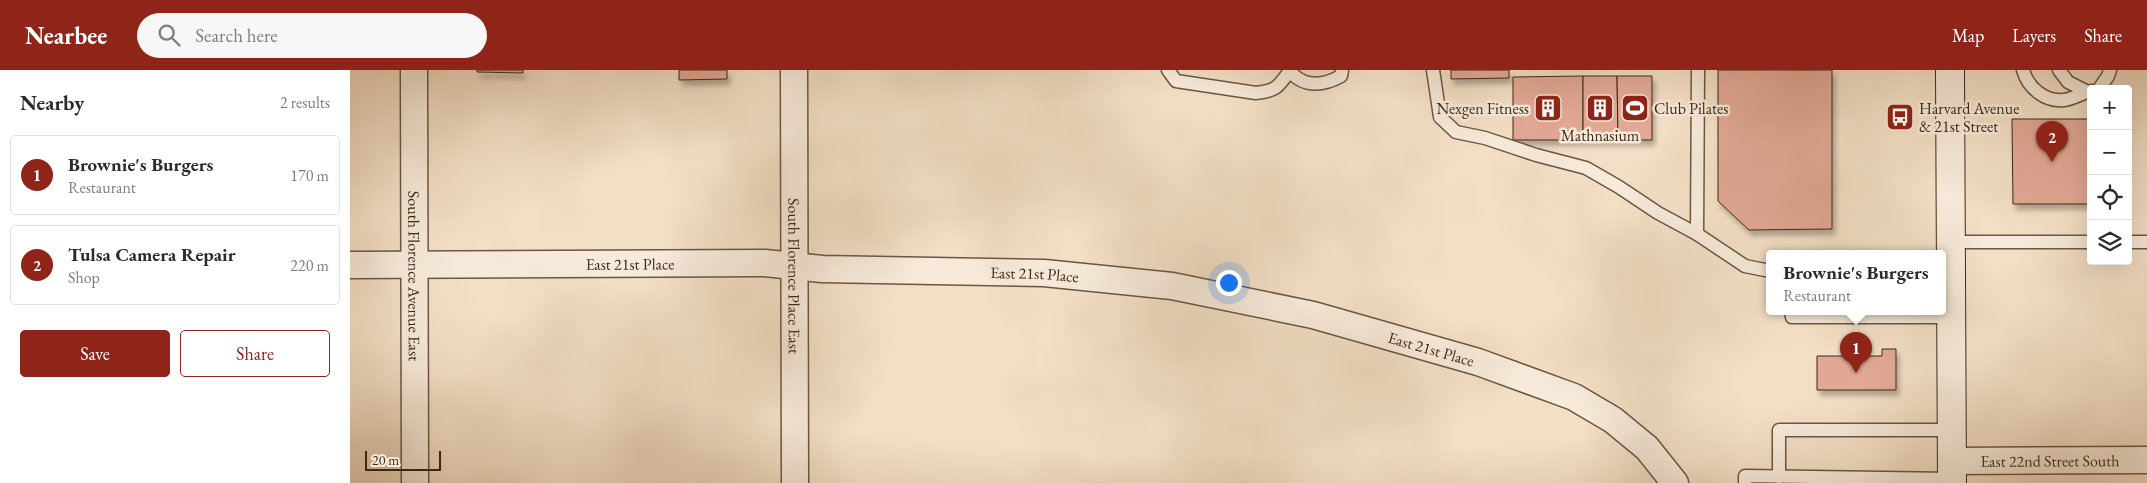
<!DOCTYPE html>
<meta charset="utf-8">
<style>
:root{--surface:#fff;--page:#f7f7f7;--text:#2b2b33;--muted:#7c7c81;--line:#e1e1e2;--accent:#8f2418}
body{margin:0;font-family:"EB Garamond",serif;background:var(--page);color:var(--text)}
.controls{position:absolute;right:15px;top:15px;display:grid;overflow:hidden;border-radius:5px;box-shadow:0 5px 20px #0002}
.controls button{width:45px;height:45px;display:grid;place-items:center;padding:0;border:0;border-bottom:1px solid var(--line);background:var(--surface);color:var(--text);font:25px sans-serif}
.scale{position:absolute;left:15px;bottom:12px;width:76px;box-sizing:border-box;padding-left:5px;border:2px solid #3c2915;border-top:0;font-size:14px;line-height:18px;white-space:nowrap;color:#3c2915;-webkit-text-stroke:4px #f7eada;paint-order:stroke}
.you{position:absolute;left:878px;top:212px;width:18px;height:18px;margin:-12px;border:4px solid #fff;border-radius:50%;background:#1a73e8;box-shadow:0 0 0 8px #1a73e833}
.badge{display:grid;place-items:center;width:32px;height:32px;border-radius:50%;background:var(--accent);color:#fff;font-size:16px;font-weight:700}
.pin{position:absolute;translate:-50% -41px;filter:drop-shadow(0 1px 2px #0008)}
.pin::after{content:'';position:absolute;top:26px;width:18px;height:15px;background:inherit;clip-path:polygon(0 0,100% 0,50% 100%)}
.popup{position:absolute;left:1416px;top:180px;width:180px;height:65px;box-sizing:border-box;display:grid;place-content:center;border-radius:5px;background:var(--surface);filter:drop-shadow(0 1px 4px #0005);font-size:16px;white-space:nowrap;color:var(--muted)}
.popup b{font-size:19px;color:var(--text)}
.popup::after{content:'';position:absolute;left:50%;top:100%;margin-left:-10px;border:10px solid transparent;border-top-color:var(--surface)}
.list{margin:0;padding:0;list-style:none}
h2{display:flex;justify-content:space-between;align-items:center;height:65px;margin:0;padding:0 20px;font-size:21px}
h2 small{font-size:16px;font-weight:400;color:var(--muted)}
.list li{display:grid;grid-template-columns:32px 1fr auto;gap:15px;align-items:center;box-sizing:border-box;height:80px;margin:0 10px 10px;padding:0 10px;border:1px solid var(--line);border-radius:5px}
.list b{display:block;font-size:19px;white-space:nowrap}
.list p{margin:0;font-size:16px;white-space:nowrap;color:var(--muted)}
.list em{font-size:16px;font-style:normal;color:var(--muted)}
.actions{display:flex;gap:10px;padding:15px 20px}
.actions a{flex:1;padding:11px 0;border:1px solid var(--accent);border-radius:5px;text-align:center;font-size:18px;color:var(--accent)}
.actions .main{background:var(--accent);color:#fff}
.icon{flex:none;width:28px;height:28px;fill:none;stroke:currentColor;stroke-width:2;stroke-linecap:round;stroke-linejoin:round}
.map{position:relative;flex:none;width:1797px;height:413px;overflow:hidden}
header{display:flex;align-items:center;gap:30px;box-sizing:border-box;height:70px;padding:0 25px;background:var(--accent);color:#fff}
header strong{font-size:24px}
nav{display:flex;gap:28px;margin-inline-start:auto;font-size:18px}
.search{width:350px;height:45px;background:var(--page);display:flex;align-items:center;gap:12px;box-sizing:border-box;padding:0 18px;border-radius:28px;color:var(--muted);font-size:19px}
main{display:flex}
aside{flex:1;background:var(--surface)}
.map>svg:first-child{display:block}
</style>
<header>
<strong>Nearbee</strong>
<div class="search"><svg class="icon" aria-label="search" viewBox="0 0 24 24"><circle cx="10" cy="10" r="6"/><path d="M15 15l6 6"/></svg>Search here</div>
<nav><a>Map</a><a>Layers</a><a>Share</a></nav>
</header>
<main>
<aside>
<h2>Nearby<small>2 results</small></h2>
<ul class="list">
<li><span class="badge">1</span><div><b>Brownie's Burgers</b><p>Restaurant</p></div><em>170 m</em></li>
<li><span class="badge">2</span><div><b>Tulsa Camera Repair</b><p>Shop</p></div><em>220 m</em></li>
</ul>
<div class="actions"><a class="main">Save</a><a>Share</a></div>
</aside>
<div class="map">
<svg width="1797" height="413" viewBox="0 0 1797 413">
<defs>
<filter id="shadow"><feDropShadow dx="3" dy="5.5" stdDeviation="2.5" flood-color="#0004"/></filter>
</defs>
<rect width="100%" height="100%" fill="#f3dfc6"/>
<filter id="stains"><feTurbulence type="fractalNoise" baseFrequency=".004" numOctaves="4"/><feColorMatrix values="0 0 0 0 .2 0 0 0 0 .09 0 0 0 0 .02 0 0 0 .5 -.17"/></filter>
<radialGradient id="worn" r=".72"><stop offset=".6" stop-color="#630" stop-opacity="0"/><stop offset="1" stop-color="#630" stop-opacity=".3"/></radialGradient>
<g fill="#e1a895" stroke="#3c2915" filter="url(#shadow)">
<path d="M127 0H173V3L127 2Z"/>
<path d="M329 0H377V9L329 10Z"/>
<path d="M1101 0H1159V8L1101 9Z"/>
<path d="M1368 0H1482V159L1399 160 1368 131Z"/>
<path d="M1233 6V70H1163V7Z"/>
<path d="M1233 6H1267L1268 70H1233Z"/>
<path d="M1267 6H1302V70H1268Z"/>
<rect x="1547" y="43" width="5" height="10"/>
<path d="M1662 49H1741V134H1663Z"/>
<path d="M1532 279H1546V320H1467V286H1532Z"/>
</g>
<g fill="none" stroke-linecap="round" stroke-linejoin="round">
<g stroke="#6a5641" stroke-width="15">
<g id="service">
<path d="M818 0 826 11 906 23C926 21 928 17 939 2"/>
<path d="M939 0C953 18 973 16 991 6L992 0"/>
<path d="M1083 0 1090 47 1106 62 1135 68 1186 85 1236 98 1269 117 1308 143 1347 164"/>
<path d="M1348 0 1347 164 1395 196 1420 201"/>
<path d="M1673 0C1678 18 1695 32 1714 30 1723 29 1732 23 1741 21"/>
<path d="M1709 0 1718 12 1738 22"/>
<path d="M1749 19 1758 6 1760 0"/>
<path d="M1602 172H1741"/>
<path d="M1778 172H1797"/>
<path d="M1441 242 1442 247H1603"/>
<path d="M1429 407V360H1602"/>
<path d="M1395 413V406L1602 409"/>
</g>
</g>
<g stroke="#6a5641" stroke-width="29">
<g id="minor">
<path id="s1" d="M64 0 65 413"/>
<path id="s2" d="M444 0 445 413"/>
<path id="s3" d="M0 195 415 193 472 199 694 203 822 216 963 245 1128 292 1224 327 1263 350 1297 378 1325 413"/>
<path id="s4" d="M1602 391 1797 390"/>
</g>
</g>
<g stroke="#3c2915" stroke-width="30">
<path id="secondary" d="M1600 0 1602 413"/>
</g>
<use href="#service" stroke="#f7eada" stroke-width="12"/>
<use href="#minor" stroke="#f7eada" stroke-width="26"/>
<use href="#secondary" stroke="#f7eada" stroke-width="28"/>
</g>
<defs>
<g id="building-square" transform="scale(1.4375)"><rect x="-9" y="-9" width="18" height="18" rx="4" fill="#8f2418" stroke="#f7eada"/><path d="M-4-6H4V6H1V3H-1V6H-4ZM-2.5-4.3h1.7v1.8h-1.7ZM.8-4.3h1.7v1.8H.8ZM-2.5-1h1.7V.8h-1.7ZM.8-1h1.7V.8H.8Z" fill="#fff"/></g>
<g id="stadium-square" transform="scale(1.4375)"><rect x="-9" y="-9" width="18" height="18" rx="4" fill="#8f2418" stroke="#f7eada"/><path d="M0-5a6.5 5 0 1 0 0 10a6.5 5 0 1 0 0-10ZM-3.5-1.8h7v3.6h-7Z" fill="#fff"/></g>
<g id="bus-square" transform="scale(1.4375)"><rect x="-9" y="-9" width="18" height="18" rx="4" fill="#8f2418" stroke="#f7eada"/><path d="M-5-6H5V4H4V6H2V4H-2V6H-4V4H-5ZM-3.5-4V0h7V-4ZM-3.5 1.2v1.5H-2V1.2ZM2 1.2v1.5H3.5V1.2Z" fill="#fff"/></g>
</defs>
<g fill-rule="evenodd">
<use href="#building-square" x="1198" y="38"/>
<use href="#building-square" x="1250" y="38"/>
<use href="#stadium-square" x="1285" y="38"/>
<use href="#bus-square" x="1550" y="47"/>
</g>
<g text-anchor="middle" dominant-baseline="central" stroke-width="5" stroke-linejoin="round" paint-order="stroke">
<g font-size="16" fill="#3c2915" stroke="#f7eada" text-anchor="start">
<text x="1179" y="38" text-anchor="end">Nexgen Fitness</text>
<text x="1304" y="38">Club Pilates</text>
<text x="1569" y="38">Harvard Avenue<tspan x="1569" dy="18">&amp; 21st Street</tspan></text>
<text x="1250" y="65" text-anchor="middle">Mathnasium</text>
</g>
<g font-size="16" fill="#3c2915" stroke="#f7eada">
<text stroke="none"><textPath href="#s3" startOffset="280">East 21st Place</textPath></text>
<text stroke="none"><textPath href="#s3" startOffset="685">East 21st Place</textPath></text>
<text stroke="none"><textPath href="#s2" startOffset="206">South Florence Place East</textPath></text>
<text stroke="none"><textPath href="#s1" startOffset="206">South Florence Avenue East</textPath></text>
<text stroke="none"><textPath href="#s3" startOffset="1090">East 21st Place</textPath></text>
<text stroke="none"><textPath href="#s4" startOffset="98">East 22nd Street South</textPath></text>
</g>
</g>
<rect width="100%" height="100%" filter="url(#stains)"/>
<rect width="100%" height="100%" fill="url(#worn)"/>
</svg>
<div class="controls">
<button>+</button>
<button>−</button>
<button><svg class="icon" aria-label="locate" viewBox="0 0 24 24"><circle cx="12" cy="12" r="6"/><path d="M12 2v4M12 18v4M2 12h4M18 12h4"/></svg></button>
<button><svg class="icon" aria-label="layers" viewBox="0 0 24 24"><path d="M12 4l9 5-9 5-9-5zM3 14l9 5 9-5"/></svg></button>
</div>
<div class="scale">20 m</div>
<div class="you"></div>
<div class="pin badge" style="left:1506px;top:303px">1</div>
<div class="popup"><b>Brownie's Burgers</b>Restaurant</div>
<div class="pin badge" style="left:1702px;top:92px">2</div>
</div>
</main>
